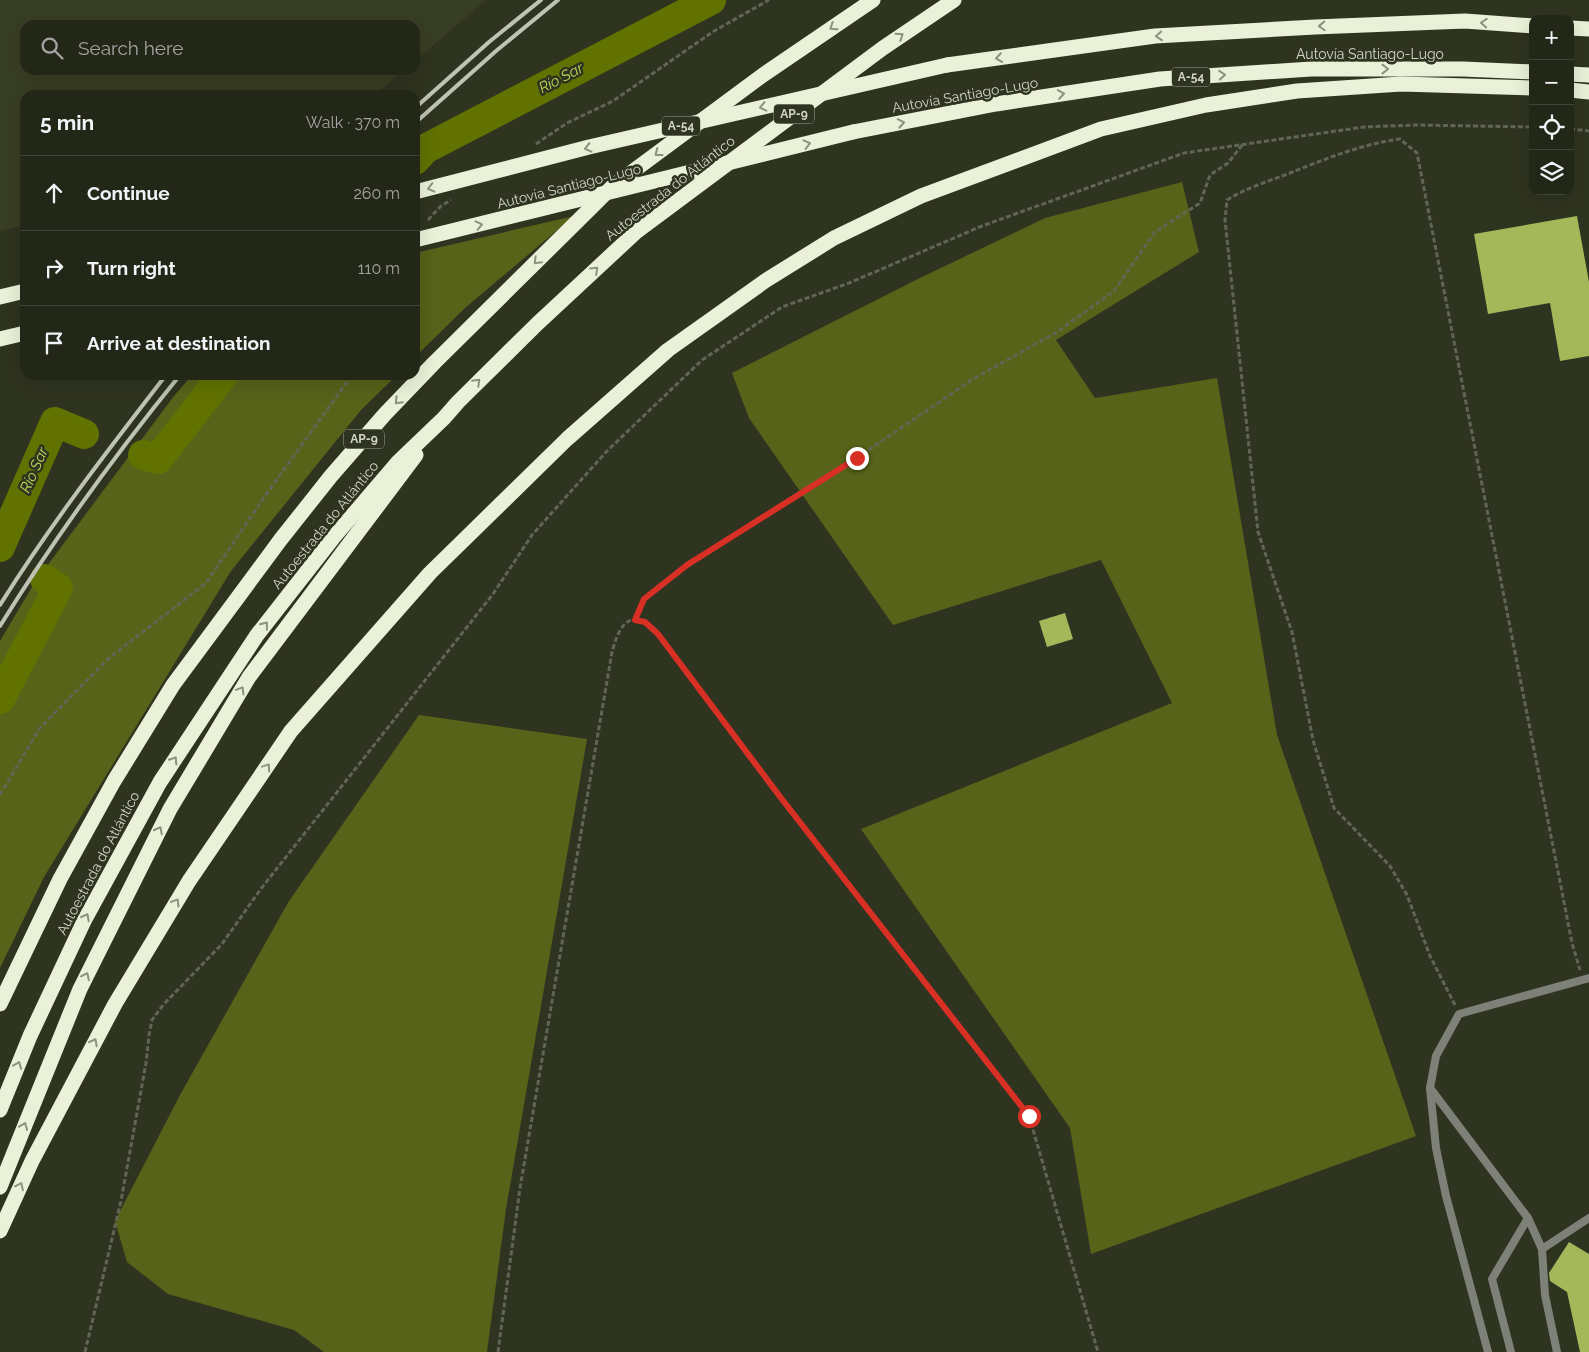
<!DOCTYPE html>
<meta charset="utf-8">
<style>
:root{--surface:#232718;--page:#2f3325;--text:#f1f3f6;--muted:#a3a5a2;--line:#404437}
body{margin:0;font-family:Raleway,sans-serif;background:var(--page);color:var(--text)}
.controls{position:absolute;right:15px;top:15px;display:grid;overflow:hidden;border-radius:10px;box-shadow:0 5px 20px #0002}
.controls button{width:45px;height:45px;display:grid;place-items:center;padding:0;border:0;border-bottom:1px solid var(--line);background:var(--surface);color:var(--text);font:25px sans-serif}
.stop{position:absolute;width:15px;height:15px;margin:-11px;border:4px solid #d93025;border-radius:50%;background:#fff}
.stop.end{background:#d93025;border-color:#fff;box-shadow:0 1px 5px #0008}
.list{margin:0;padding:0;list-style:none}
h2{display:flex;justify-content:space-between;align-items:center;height:65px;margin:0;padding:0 20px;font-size:21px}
h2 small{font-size:16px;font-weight:400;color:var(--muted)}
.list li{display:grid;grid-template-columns:32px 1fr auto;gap:15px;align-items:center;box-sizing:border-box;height:75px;padding:0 20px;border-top:1px solid var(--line)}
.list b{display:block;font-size:19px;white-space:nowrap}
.list em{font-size:16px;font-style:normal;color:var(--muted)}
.icon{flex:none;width:28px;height:28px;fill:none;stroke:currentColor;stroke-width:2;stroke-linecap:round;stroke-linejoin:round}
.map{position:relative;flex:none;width:1589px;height:1352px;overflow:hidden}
.search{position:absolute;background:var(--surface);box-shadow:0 5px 20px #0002;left:20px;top:20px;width:400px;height:55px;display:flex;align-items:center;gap:12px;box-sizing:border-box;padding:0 18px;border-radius:15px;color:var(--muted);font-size:19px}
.panel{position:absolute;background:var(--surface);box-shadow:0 5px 20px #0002;left:20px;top:90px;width:400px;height:290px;border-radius:15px}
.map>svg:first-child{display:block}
</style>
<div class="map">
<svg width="1589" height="1352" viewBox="0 0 1589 1352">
<rect width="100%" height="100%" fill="#2f3420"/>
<path fill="#383e23" d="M0 0H486L415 61V25H25V70H404L375 95H25V225L0 231Z"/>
<g fill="#566319">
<path d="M1182 182 1199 252 1056 340 1095 398 1217 378 1277 735 1416 1136 1091 1254 1070 1128 861 829 1172 703 1101 560 893 625 749 418 732 373 920 278 1045 218Z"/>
<path d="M574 216 465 308 415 357V253Z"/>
<path d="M192 375H397L361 410 231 571 44 877 0 968V641L35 582 174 396Z"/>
<path d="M419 715 587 739 506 1209 487 1352H324L294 1330 168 1294 127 1262 115 1221 180 1095 289 901Z"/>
</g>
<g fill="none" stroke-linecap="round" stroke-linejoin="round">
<g stroke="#617200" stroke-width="30">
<path d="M415 160 425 149 711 0"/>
<path d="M143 455 158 459 223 375"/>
<path d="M0 547 55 422 84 434"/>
<path d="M0 699 58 588 45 579"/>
</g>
</g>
<g fill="#a4b85a">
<path d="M1577 216 1589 282V356L1560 361 1550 303 1488 314 1474 234Z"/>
<path d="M1065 613 1073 639 1047 647 1039 621Z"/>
<path d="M1569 1242 1589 1254V1352H1580L1567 1292 1550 1281 1549 1273Z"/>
</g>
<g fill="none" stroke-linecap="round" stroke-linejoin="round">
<g stroke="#616654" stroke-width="3" stroke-dasharray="5 2.5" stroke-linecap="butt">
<path d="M1570 129 1589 131"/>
<path d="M536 144 567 123 613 101 714 31 769 0"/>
<path d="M428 220 441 206 451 200"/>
<path d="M635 620 644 599 687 565 857 458 973 379 1057 332 1114 291 1155 232 1200 203 1210 175 1228 163 1243 144"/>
<path d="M0 795 39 729 109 658 206 583 265 496 352 375"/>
<path d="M1455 1005 1430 956 1407 895 1390 866 1334 808 1313 740 1292 632 1258 532 1225 220 1227 200C1246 188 1269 181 1290 173 1325 159 1362 144 1400 139L1417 153 1572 943 1580 970"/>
<path d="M85 1352 121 1201 146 1063 149 1035 152 1020 163 1005 222 944 260 890 493 594 532 535 606 452 702 360 782 307 849 283 982 226 1184 153 1364 127 1416 125 1533 127"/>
<path d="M498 1352 520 1188 612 652C616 638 624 609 646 623 650 626 654 631 658 634L781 799 1029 1116 1098 1352"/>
</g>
<g stroke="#7e8177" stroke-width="8">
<path d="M1430 1088 1436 1148 1446 1196 1488 1352"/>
<path d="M1528 1218 1542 1249 1589 1218"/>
<path d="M1542 1249 1545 1295 1557 1352"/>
<path d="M1511 1352 1492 1279 1528 1218 1430 1088 1436 1056 1459 1014 1589 978"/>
</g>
<g stroke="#eaf1d8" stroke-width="15">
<path d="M1570 28 1589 29"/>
<path d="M947 65 1155 36 1315 27 1465 21 1533 26"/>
<path d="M1570 74 1589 75"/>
<path d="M1570 90 1589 92"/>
<path d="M853 132 996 104 1160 79 1311 69H1463L1533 72"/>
<path d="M0 297 25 291"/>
<path d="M0 339 25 333"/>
<path d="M0 1004 60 879 114 781 173 685 281 539 331 476 385 414 435 362 613 186 763 75 873 0"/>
<path d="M0 1110 30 1036 84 921 160 782 257 635 333 538 397 463 444 418 458 402 537 324 636 232 883 48 954 0"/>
<path d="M0 1187 80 989 170 809 249 677 416 455"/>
<path d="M0 1231 32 1161 115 1004 189 881 291 731 430 573 567 439 668 350 765 281 834 238 921 196 1101 129 1206 105 1297 91 1401 84 1533 88"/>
</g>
<g stroke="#bec3b5" stroke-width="4">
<path d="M415 108 489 42 541 0"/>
<path d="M415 123 496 51 558 0"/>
<path d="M0 605C50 525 108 450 166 375"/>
<path d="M0 626C54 539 115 455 180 375"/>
</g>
<g stroke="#eaf1d8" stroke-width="15">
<path d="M415 192 589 147 947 65"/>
<path d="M415 240 853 132"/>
</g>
</g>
<defs><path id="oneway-chevron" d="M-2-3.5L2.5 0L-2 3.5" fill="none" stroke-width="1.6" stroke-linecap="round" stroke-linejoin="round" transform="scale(1.25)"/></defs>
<g stroke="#8c927c">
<use href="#oneway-chevron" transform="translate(1484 23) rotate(-176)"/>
<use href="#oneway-chevron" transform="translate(1322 26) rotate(178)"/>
<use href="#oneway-chevron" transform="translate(833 27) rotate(146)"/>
<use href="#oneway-chevron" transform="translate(900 36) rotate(-34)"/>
<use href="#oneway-chevron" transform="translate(1159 36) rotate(176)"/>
<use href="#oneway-chevron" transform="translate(999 58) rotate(172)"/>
<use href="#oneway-chevron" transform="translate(1385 69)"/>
<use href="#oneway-chevron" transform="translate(1222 75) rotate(-4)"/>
<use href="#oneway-chevron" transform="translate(1061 94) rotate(-9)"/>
<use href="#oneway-chevron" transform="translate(763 107) rotate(167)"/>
<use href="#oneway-chevron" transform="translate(901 123) rotate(-11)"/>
<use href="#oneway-chevron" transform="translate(807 144) rotate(-14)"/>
<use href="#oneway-chevron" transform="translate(588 148) rotate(166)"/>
<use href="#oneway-chevron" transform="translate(658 153) rotate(143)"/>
<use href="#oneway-chevron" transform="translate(431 188) rotate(166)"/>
<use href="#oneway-chevron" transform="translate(479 225) rotate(-13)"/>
<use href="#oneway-chevron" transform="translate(537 261) rotate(135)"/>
<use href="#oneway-chevron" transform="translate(595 270) rotate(-43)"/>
<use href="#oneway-chevron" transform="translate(477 382) rotate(-45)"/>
<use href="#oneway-chevron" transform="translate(398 401) rotate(134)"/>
<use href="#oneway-chevron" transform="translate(265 625) rotate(-52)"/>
<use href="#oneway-chevron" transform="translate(241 690) rotate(-59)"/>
<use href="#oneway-chevron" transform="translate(174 760) rotate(-57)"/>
<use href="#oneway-chevron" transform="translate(267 767) rotate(-56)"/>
<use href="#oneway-chevron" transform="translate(159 830) rotate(-63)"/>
<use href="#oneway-chevron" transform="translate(176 902) rotate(-59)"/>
<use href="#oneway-chevron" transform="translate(86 917) rotate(-62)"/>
<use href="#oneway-chevron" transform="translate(86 976) rotate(-64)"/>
<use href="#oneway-chevron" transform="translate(94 1042) rotate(-62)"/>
<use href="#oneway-chevron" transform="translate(18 1065) rotate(-68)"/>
<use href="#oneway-chevron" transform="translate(24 1126) rotate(-68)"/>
<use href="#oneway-chevron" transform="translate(20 1186) rotate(-64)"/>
</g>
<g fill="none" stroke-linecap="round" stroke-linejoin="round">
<path stroke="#d93025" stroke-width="6" d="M857 458 687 565 644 599 635 620 645 622 658 634 781 798 1029 1116"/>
</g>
<g text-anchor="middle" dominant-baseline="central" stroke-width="5" stroke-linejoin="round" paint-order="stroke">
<g fill="#2f3420" stroke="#a0a596" stroke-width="1">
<rect x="1172" y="67.5" width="38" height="19" rx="4"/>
<rect x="774" y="104.5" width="40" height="19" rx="4"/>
<rect x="662" y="116.5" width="38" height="19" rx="4"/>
<rect x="344" y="429.5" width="40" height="19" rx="4"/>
</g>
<g font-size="12" font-weight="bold" fill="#d1d5c8">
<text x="1191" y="77">A-54</text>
<text x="794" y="114">AP-9</text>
<text x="681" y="126">A-54</text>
<text x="364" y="439">AP-9</text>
</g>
<g font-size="14" fill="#d1d5c8" stroke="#2f3420">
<text x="1370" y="54">Autovía Santiago-Lugo</text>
<text transform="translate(965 95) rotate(-10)">Autovía Santiago-Lugo</text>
<text transform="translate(569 186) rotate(-14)">Autovía Santiago-Lugo</text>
<text transform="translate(670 188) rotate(-38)">Autoestrada do Atlántico</text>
<text transform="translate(325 525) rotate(-51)">Autoestrada do Atlántico</text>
<text transform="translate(98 863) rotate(-62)">Autoestrada do Atlántico</text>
</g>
<g font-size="15" font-style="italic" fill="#bed75b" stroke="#2f3420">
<text transform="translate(561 78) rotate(-28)">Río Sar</text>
<text transform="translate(34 470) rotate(-66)">Río Sar</text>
</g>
</g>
</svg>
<div class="controls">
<button>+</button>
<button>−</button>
<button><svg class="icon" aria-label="locate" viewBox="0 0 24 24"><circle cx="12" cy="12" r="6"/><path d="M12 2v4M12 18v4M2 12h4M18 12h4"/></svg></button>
<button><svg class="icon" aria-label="layers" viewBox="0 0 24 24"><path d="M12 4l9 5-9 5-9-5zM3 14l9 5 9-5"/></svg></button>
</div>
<div class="stop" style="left:1029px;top:1116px"></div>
<div class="stop end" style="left:857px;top:458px"></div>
<div class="search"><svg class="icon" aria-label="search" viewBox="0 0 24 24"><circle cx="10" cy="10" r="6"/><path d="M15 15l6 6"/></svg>Search here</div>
<section class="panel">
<h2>5 min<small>Walk · 370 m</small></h2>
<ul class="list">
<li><svg class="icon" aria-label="ahead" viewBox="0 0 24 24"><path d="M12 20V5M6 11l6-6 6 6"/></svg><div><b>Continue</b></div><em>260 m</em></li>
<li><svg class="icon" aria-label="right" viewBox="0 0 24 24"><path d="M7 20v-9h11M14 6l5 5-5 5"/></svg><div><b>Turn right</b></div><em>110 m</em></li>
<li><svg class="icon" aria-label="arrive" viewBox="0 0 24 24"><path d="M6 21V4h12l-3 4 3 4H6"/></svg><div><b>Arrive at destination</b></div></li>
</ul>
</section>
</div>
